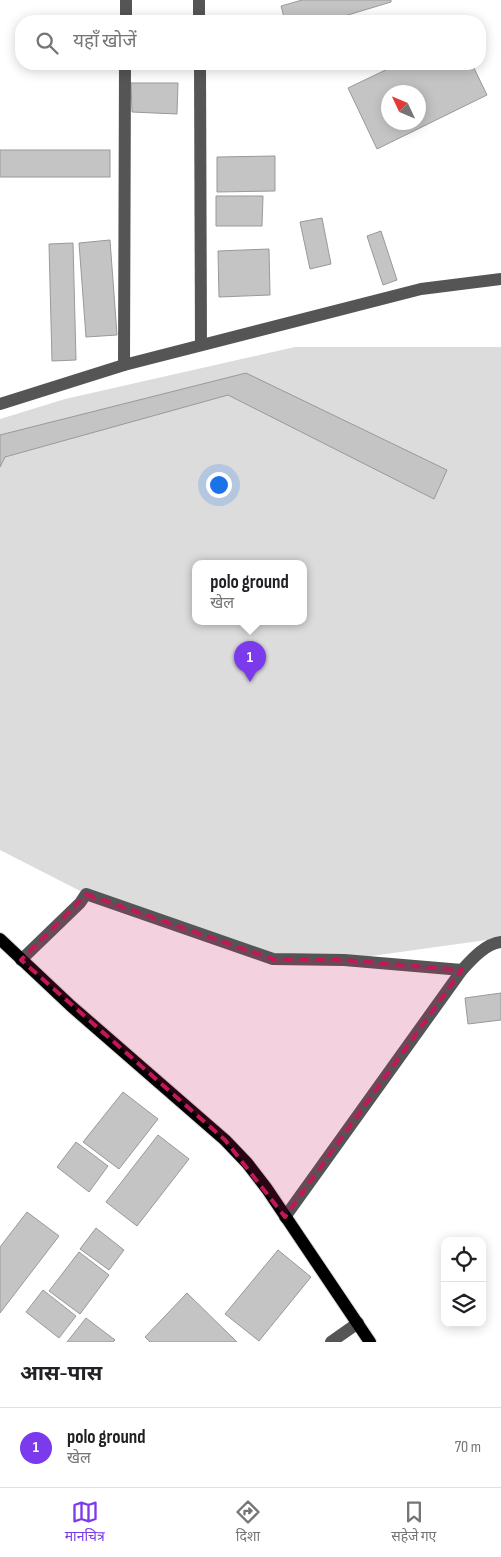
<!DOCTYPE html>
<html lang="hi">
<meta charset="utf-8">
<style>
:root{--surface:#fff;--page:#f2f2f2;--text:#202124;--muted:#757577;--line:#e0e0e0;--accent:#7c3aed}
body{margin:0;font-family:"Sofia Sans Condensed","Noto Sans Devanagari",sans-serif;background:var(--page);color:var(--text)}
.controls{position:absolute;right:15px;bottom:15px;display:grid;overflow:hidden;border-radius:10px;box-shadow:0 2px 12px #0003}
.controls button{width:45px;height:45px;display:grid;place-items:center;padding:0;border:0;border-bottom:1px solid var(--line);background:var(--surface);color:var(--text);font:25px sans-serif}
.compass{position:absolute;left:381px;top:85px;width:45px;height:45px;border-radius:50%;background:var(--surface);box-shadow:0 2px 12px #0003;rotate:314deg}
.you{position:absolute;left:218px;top:484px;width:18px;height:18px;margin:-12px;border:4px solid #fff;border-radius:50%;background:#1a73e8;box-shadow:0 0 0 8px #1a73e833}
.badge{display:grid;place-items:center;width:32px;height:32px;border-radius:50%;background:var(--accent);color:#fff;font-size:16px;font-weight:700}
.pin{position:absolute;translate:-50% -41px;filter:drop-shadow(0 1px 2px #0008)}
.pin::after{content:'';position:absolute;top:26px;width:18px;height:15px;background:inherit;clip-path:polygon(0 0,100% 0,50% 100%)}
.popup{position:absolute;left:192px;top:560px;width:115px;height:65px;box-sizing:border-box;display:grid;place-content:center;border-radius:10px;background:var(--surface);filter:drop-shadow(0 1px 4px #0005);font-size:16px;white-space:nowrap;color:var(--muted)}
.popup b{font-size:19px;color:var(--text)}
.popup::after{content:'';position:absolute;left:50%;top:100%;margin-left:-10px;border:10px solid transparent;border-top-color:var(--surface)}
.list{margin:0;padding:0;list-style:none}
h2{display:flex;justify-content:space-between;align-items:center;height:65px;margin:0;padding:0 20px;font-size:21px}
h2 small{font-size:16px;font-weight:400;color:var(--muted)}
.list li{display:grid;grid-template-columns:32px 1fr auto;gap:15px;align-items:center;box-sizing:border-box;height:80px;padding:0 20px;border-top:1px solid var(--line)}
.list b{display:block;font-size:19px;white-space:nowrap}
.list p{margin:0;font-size:16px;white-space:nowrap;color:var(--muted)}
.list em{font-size:16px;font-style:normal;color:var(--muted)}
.icon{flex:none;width:28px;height:28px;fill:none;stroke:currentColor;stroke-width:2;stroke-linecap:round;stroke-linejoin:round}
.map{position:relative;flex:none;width:501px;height:1342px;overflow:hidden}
.search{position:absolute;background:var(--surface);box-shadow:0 2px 12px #0003;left:15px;right:15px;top:15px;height:55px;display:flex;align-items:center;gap:12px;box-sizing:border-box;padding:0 18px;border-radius:20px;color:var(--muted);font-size:19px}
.sheet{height:145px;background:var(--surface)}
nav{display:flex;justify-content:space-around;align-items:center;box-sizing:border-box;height:70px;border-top:1px solid var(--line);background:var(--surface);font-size:14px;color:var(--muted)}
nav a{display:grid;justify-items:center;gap:2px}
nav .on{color:var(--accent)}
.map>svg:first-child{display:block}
</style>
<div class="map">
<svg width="501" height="1342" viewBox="0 0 501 1342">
<rect width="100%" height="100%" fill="#fff"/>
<path fill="#dcdcdc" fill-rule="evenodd" d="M295 347H501V938L321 963 273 959 86 894 0 850V419L65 399ZM196 563H304V621H196Z"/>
<g fill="#c4c4c4" stroke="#999" fill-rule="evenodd">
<path d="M302 0H391V2L328 21H285L281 6Z"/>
<path d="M398 64H472L487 95 377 149 348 88ZM388 92H418V122H388Z"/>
<path d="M131 83H178L177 114 132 112Z"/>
<rect x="0" y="150" width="110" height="27"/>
<path d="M275 156V191L217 192V157Z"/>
<path d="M216 196H263L262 226H216Z"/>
<path d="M322 218 331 264 310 269 300 222Z"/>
<path d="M381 231 397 280 383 285 367 236Z"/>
<path d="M110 240 117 335 86 337 79 243Z"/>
<path d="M73 243 76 360 52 361 49 244Z"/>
<path d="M269 249 270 295 219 297 218 251Z"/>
<path d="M246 373 447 470 434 499 228 395 5 457 0 467V435Z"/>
<path d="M501 993V1020L468 1024 465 998Z"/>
<path d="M123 1092 158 1119 119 1169 83 1142Z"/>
<path d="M158 1135 189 1159 137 1226 106 1202Z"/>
<path d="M76 1142 108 1166 89 1192 57 1167Z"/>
<path d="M27 1212 59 1236 0 1313V1247Z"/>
<path d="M96 1228 124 1250 109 1270 80 1249Z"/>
<path d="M278 1250 311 1277 259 1341 225 1314Z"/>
<path d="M79 1252 109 1275 80 1314 49 1291Z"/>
<path d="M43 1290 76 1316 59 1338 26 1312Z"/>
<path d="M187 1293 237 1342H150L145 1337Z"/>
<path d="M86 1318 115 1340 113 1342H67Z"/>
</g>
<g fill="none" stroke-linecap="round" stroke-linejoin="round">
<g stroke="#dbdbdb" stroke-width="14">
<path id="major" d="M0 939 71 1006 225 1140 247 1163 267 1189 370 1342"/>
</g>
<g stroke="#555" stroke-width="12">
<path d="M199 0V21"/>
<path d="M126 21V0"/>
<path d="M200 64 201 345"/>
<path d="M124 365 125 64"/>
<path d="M0 404 124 365 421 289 501 279"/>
<path d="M21 960 80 903 86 894 273 959 344 960 462 970"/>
<path d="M285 1217 462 970C472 959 485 944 501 942"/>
<path d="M331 1342 358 1323"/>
</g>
<use href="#major" stroke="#000" stroke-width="12"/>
</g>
<path fill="#c2185b" fill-opacity="0.2" stroke="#c2185b" stroke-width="4" stroke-dasharray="10 6" stroke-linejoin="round" d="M86 894 273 959 344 960 462 970 285 1217 225 1140 21 960Z"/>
</svg>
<div class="controls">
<button><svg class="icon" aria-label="locate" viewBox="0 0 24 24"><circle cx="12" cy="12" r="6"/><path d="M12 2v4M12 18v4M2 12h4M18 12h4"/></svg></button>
<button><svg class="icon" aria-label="layers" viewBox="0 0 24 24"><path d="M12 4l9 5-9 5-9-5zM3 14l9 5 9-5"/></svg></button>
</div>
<svg class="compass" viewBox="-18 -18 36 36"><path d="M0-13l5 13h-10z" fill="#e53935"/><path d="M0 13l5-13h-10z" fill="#757577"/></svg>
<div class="you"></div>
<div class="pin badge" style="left:250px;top:682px">1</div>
<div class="popup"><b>polo ground</b>खेल</div>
<div class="search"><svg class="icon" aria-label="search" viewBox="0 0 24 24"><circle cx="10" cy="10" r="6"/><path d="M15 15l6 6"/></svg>यहाँ खोजें</div>
</div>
<section class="sheet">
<h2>आस-पास<small></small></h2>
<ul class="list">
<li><span class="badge">1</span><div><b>polo ground</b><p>खेल</p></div><em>70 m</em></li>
</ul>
</section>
<nav>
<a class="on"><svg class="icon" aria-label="map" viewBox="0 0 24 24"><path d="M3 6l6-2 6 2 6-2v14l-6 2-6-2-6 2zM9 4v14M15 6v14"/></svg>मानचित्र</a>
<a><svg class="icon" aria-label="directions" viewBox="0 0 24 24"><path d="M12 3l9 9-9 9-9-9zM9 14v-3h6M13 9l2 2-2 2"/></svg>दिशा</a>
<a><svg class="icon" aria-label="saved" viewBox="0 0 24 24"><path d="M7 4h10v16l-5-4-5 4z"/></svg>सहेजे गए</a>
</nav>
